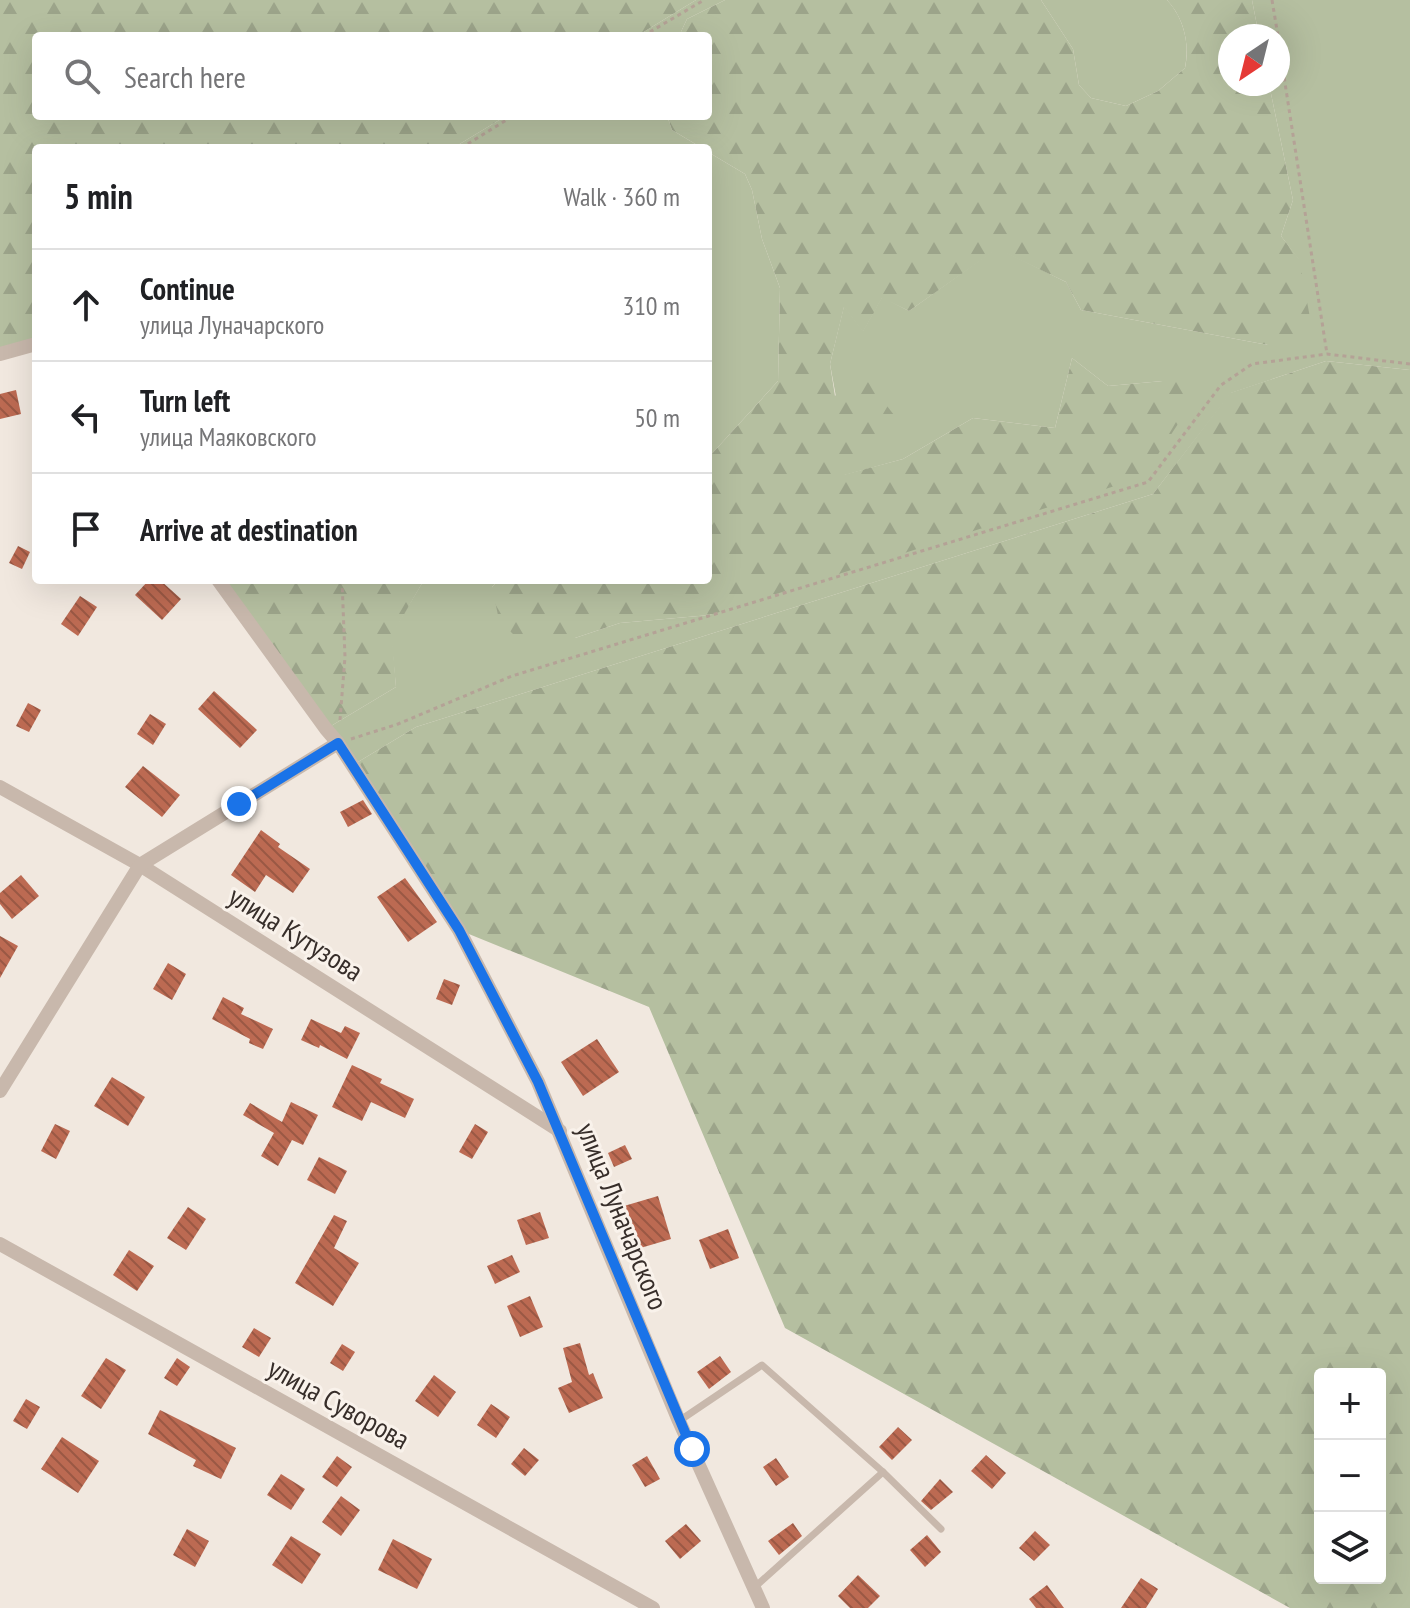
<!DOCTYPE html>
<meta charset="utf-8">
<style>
:root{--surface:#fff;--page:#f2f2f2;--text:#202124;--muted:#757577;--line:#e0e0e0}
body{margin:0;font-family:"PT Sans Narrow",sans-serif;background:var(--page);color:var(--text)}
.controls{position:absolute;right:24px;bottom:24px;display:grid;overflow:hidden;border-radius:8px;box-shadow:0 8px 32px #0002}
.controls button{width:72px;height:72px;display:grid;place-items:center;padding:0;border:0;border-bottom:2px solid var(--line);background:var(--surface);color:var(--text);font:40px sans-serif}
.compass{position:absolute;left:1218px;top:24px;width:72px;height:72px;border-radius:50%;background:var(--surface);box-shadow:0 8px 32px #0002;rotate:215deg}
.stop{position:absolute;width:24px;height:24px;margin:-18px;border:6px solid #1a73e8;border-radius:50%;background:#fff}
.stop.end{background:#1a73e8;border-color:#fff;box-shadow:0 2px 8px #0008}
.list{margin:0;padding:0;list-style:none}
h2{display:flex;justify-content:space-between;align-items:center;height:104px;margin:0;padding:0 32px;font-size:34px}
h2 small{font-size:26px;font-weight:400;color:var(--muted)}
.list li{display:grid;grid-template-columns:52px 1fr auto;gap:24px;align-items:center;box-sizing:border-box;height:112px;padding:0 32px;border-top:2px solid var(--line)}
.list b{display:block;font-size:30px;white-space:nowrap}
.list p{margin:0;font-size:26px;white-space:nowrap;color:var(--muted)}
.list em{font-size:26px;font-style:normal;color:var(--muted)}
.icon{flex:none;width:44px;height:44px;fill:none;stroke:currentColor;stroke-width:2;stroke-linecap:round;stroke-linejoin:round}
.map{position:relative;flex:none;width:1410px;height:1608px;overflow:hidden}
.search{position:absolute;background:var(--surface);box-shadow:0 8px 32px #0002;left:32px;top:32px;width:680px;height:88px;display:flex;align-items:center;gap:20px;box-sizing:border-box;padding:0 28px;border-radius:8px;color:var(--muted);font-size:30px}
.panel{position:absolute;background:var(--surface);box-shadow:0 8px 32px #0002;left:32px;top:144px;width:680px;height:440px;border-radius:8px}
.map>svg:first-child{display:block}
</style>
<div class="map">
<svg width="1410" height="1608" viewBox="0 0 1410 1608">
<defs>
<pattern id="forest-firs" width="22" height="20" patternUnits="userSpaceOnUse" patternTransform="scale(2)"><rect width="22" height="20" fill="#b5bfa0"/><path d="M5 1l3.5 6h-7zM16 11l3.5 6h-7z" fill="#9ca48a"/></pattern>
<pattern id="building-back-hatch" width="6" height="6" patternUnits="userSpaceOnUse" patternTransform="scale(2)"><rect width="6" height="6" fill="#bc6a52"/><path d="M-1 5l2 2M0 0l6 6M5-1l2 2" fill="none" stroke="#9a5844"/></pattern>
</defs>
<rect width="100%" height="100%" fill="#f1e8df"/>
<g fill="#b5bfa0">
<path d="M696 0H725L687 19 679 36H637Z"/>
<path d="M1041 0H1167C1184 18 1190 44 1185 68L1158 91 1126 106 1091 98 1079 85 1073 49Z"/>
<path d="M1252 0H1410V370L1326 361 1231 393 1153 494 416 727 353 765 326 729 396 687 391 635 424 580H499L492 587 575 638 620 623 710 615 1163 381 1108 386 1072 358 1055 428 973 418 903 459 841 476 836 397 830 364 844 306 863 331 882 297 909 311 997 248 1066 282 1081 310 1268 345 1299 260 1281 236 1293 200 1269 84H1278V36H1259Z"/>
<path d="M506 116H667L672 130 702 148H453Z"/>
<path d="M708 152 745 174 752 190 762 239 780 288 778 381 708 458Z"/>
</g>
<g fill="url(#forest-firs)" fill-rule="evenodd">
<path d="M0 0H696L637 36H36V116H506L453 148H36V344L0 354Z"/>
<path d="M725 0H1041L1073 49 1079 85 1091 98 1126 106 1158 91 1185 68C1190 44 1184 18 1167 0H1252L1259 36H1230V84H1269L1293 200 1281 236 1299 259 1314 339 1268 345 1081 310 1066 282 997 249 909 311 882 298 863 332 844 307 830 364 835 396 859 370 894 415 843 475 903 459 973 418 1055 428 1072 358 1108 386 1163 381 1205 383 1143 477 710 615 620 623 575 638 518 639 499 620 492 587 499 580H708V458L778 381 780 288 762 239 752 190 745 174 708 152V148H702L672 130 667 116H708V36H679L687 19Z"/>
<path d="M1326 361 1410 370V1608H1290L785 1328 649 1007 459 930 353 765 416 727 1153 494 1230 393ZM1320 1374H1380V1578H1320Z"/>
<path d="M218 580H424L392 635 396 687 326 729Z"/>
</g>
<g fill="url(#building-back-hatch)">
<path d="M16 390 21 414 0 419V394Z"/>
<path d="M18 546 30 552 22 569 9 563Z"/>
<path d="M149 580H160L181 599 162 620 135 595Z"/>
<path d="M80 596 97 607 78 636 61 624Z"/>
<path d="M214 691 257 730 240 748 198 709Z"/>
<path d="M28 703 41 710 29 732 16 726Z"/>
<path d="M150 714 166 724 153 745 137 734Z"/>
<path d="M143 766 180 795 162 817 125 787Z"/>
<path d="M363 800 372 814 348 827 340 812Z"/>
<path d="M261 830 280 844 278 847 310 869 293 893 266 875 255 892 231 875Z"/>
<path d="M21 875 39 896 12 919 0 904V893Z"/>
<path d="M405 878 437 922 408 942 377 897Z"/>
<path d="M0 936 18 946 0 978Z"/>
<path d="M168 963 186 974 172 1000 153 989Z"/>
<path d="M444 979 460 985 452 1005 436 999Z"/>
<path d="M223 997 244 1008 241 1014 273 1029 263 1049 249 1043 250 1039 212 1019Z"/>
<path d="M311 1019 341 1033 345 1026 360 1033 347 1059 320 1045 319 1048 301 1040Z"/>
<path d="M597 1039 619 1072 583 1096 561 1062Z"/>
<path d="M352 1065 382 1079 380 1083 414 1099 405 1118 371 1102 362 1121 332 1107Z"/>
<path d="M112 1077 145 1097 128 1126 94 1106Z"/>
<path d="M291 1102 318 1115 303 1145 292 1140 278 1166 261 1156 274 1133 243 1115 250 1103 282 1122Z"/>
<path d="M55 1124 70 1131 56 1159 41 1151Z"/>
<path d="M475 1124 488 1132 472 1159 459 1152Z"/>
<path d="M625 1145 632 1159 614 1167 608 1153Z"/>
<path d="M319 1157 347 1171 335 1194 307 1180Z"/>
<path d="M658 1196 671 1239 637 1249 624 1206Z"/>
<path d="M188 1207 206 1219 186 1250 167 1238Z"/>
<path d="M540 1212 549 1238 526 1245 517 1220Z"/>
<path d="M334 1215 347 1221 334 1248 359 1263 333 1306 295 1283Z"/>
<path d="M728 1229 739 1258 710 1269 699 1240Z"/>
<path d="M129 1250 154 1266 137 1291 113 1275Z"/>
<path d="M512 1255 520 1272 495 1284 487 1266Z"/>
<path d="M530 1296 543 1327 520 1337 507 1306Z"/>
<path d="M254 1328 271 1338 259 1357 242 1347Z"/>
<path d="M580 1343 589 1375 593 1373 603 1398 569 1413 558 1388 572 1382 563 1348Z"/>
<path d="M342 1344 355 1352 343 1371 330 1363Z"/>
<path d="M720 1356 731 1372 709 1389 697 1372Z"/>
<path d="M106 1358 126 1370 101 1409 81 1396Z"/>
<path d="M177 1358 190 1367 177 1386 164 1378Z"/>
<path d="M434 1375 456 1392 438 1417 415 1401Z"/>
<path d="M26 1399 40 1407 27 1429 13 1421Z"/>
<path d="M491 1404 510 1417 496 1438 477 1425Z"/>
<path d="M160 1410 236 1448 221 1479 193 1466 196 1460 148 1434Z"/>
<path d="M898 1427 912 1440 892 1460 879 1447Z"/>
<path d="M62 1437 99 1461 78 1493 41 1469Z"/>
<path d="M524 1448 539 1460 525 1476 511 1464Z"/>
<path d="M986 1455 1006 1473 992 1489 971 1471Z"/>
<path d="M337 1456 352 1467 337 1487 322 1477Z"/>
<path d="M647 1456 660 1479 645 1487 632 1465Z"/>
<path d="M776 1458 789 1477 776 1486 763 1467Z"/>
<path d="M281 1474 305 1489 291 1510 267 1495Z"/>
<path d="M940 1479 953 1492 931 1510 921 1501Z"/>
<path d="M341 1496 360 1510 341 1536 322 1522Z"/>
<path d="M793 1523 802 1536 779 1555 768 1541Z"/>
<path d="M686 1524 701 1541 680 1559 665 1541Z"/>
<path d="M187 1529 209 1541 195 1567 173 1555Z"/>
<path d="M1035 1531 1050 1545 1034 1561 1019 1548Z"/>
<path d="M927 1535 941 1552 925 1567 910 1550Z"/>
<path d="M291 1536 321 1554 302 1584 272 1565Z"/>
<path d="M393 1539 432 1559 417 1589 378 1570Z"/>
<path d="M858 1575 880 1596 868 1608H850L838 1596Z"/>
<path d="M1141 1578 1158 1589 1146 1608H1121Z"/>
<path d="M1047 1585 1064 1608H1036L1029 1599Z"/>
</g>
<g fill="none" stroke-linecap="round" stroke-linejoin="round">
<g stroke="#b4a296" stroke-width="3" stroke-dasharray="4 4" stroke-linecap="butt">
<path d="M1272 0 1278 36"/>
<path d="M643 36 704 0"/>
<path d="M1278 38 1327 354"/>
<path d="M461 148 513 116"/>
<path d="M340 720 345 657 342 580"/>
<path d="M351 739 398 724 512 676 1148 482 1221 385 1252 364 1327 354 1410 364"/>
</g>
<g stroke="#c8b8ac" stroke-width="7">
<path d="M679 1421 762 1365 883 1472 941 1529"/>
<path d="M756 1586 883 1472"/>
</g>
<g stroke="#c8b8ac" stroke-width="14">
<path d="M0 354 36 344"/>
<path d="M218 580 326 729 338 743 459 930 538 1082 679 1421 763 1608"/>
<path d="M0 787 140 865 560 1131"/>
<path d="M0 1091 140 865 338 743"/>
<path d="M0 1244 653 1608"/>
</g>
</g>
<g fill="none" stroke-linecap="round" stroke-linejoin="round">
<path stroke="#1a73e8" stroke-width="10" d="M239 804 338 743 459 930 538 1082 692 1449"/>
</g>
<g text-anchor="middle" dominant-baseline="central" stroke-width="6" stroke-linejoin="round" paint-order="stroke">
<g font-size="28" fill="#372e2a" stroke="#f9f2eb">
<text transform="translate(296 933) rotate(32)">улица Кутузова</text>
<text transform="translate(623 1216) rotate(68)">улица Луначарского</text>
<text transform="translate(339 1403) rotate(29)">улица Суворова</text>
</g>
</g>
</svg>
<div class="controls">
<button>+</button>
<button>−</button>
<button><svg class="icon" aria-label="layers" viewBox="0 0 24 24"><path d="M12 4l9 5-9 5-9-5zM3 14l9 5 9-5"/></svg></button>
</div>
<svg class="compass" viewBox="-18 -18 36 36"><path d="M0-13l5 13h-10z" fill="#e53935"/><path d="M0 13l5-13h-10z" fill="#757577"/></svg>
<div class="stop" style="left:692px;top:1449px"></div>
<div class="stop end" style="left:239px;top:804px"></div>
<div class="search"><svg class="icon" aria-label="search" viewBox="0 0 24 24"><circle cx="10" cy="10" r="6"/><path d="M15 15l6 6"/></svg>Search here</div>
<section class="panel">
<h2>5 min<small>Walk · 360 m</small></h2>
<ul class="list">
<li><svg class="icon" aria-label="ahead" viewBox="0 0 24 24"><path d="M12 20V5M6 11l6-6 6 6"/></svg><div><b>Continue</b><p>улица Луначарского</p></div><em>310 m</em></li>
<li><svg class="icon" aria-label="left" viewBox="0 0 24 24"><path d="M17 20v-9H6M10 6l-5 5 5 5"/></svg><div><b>Turn left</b><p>улица Маяковского</p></div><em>50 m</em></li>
<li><svg class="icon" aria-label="arrive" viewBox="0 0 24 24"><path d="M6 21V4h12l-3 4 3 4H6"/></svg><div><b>Arrive at destination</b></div></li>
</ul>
</section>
</div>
